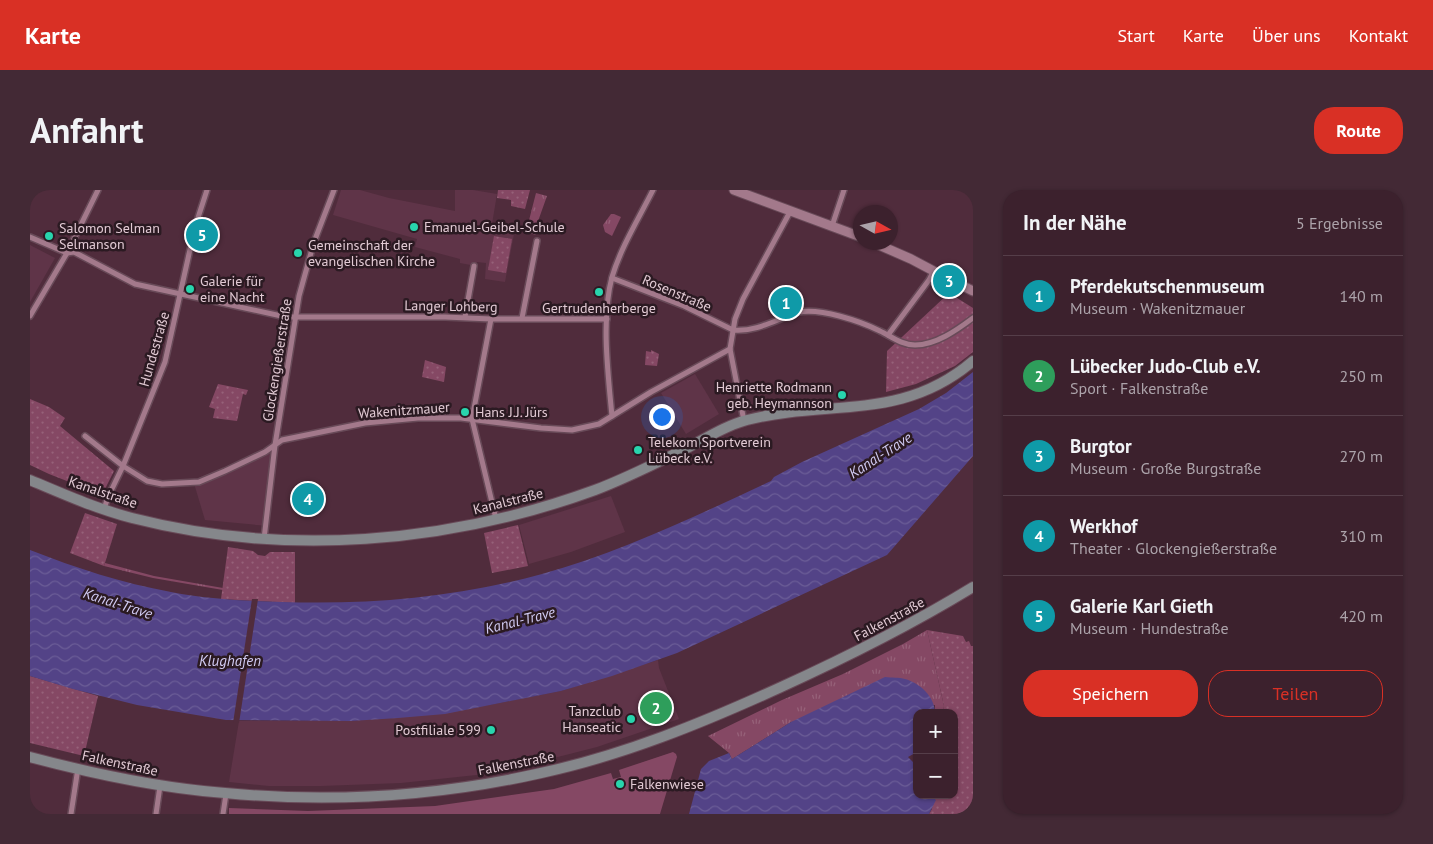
<!DOCTYPE html>
<html lang="de">
<meta charset="utf-8">
<style>
:root{--surface:#3c212d;--page:#432935;--text:#f1f3f6;--muted:#aca3aa;--line:#553e49;--accent:#d93025}
body{margin:0;font-family:"PT Sans",sans-serif;background:var(--page);color:var(--text)}
.controls{position:absolute;right:15px;bottom:15px;display:grid;overflow:hidden;border-radius:10px;box-shadow:0 1px 4px #0004}
.controls button{width:45px;height:45px;display:grid;place-items:center;padding:0;border:0;border-bottom:1px solid var(--line);background:var(--surface);color:var(--text);font:25px sans-serif}
.compass{position:absolute;left:823px;top:15px;width:45px;height:45px;border-radius:50%;background:var(--surface);box-shadow:0 1px 4px #0004;rotate:98deg}
.you{position:absolute;left:631px;top:226px;width:18px;height:18px;margin:-12px;border:4px solid #fff;border-radius:50%;background:#1a73e8;box-shadow:0 0 0 8px #1a73e833}
.badge{display:grid;place-items:center;width:32px;height:32px;border-radius:50%;background:var(--accent);color:#fff;font-size:16px;font-weight:700}
.pin{position:absolute;translate:-50% -50%;border:2px solid #fff;box-shadow:0 1px 5px #0006}
.list{margin:0;padding:0;list-style:none}
h2{display:flex;justify-content:space-between;align-items:center;height:65px;margin:0;padding:0 20px;font-size:21px}
h2 small{font-size:16px;font-weight:400;color:var(--muted)}
.list li{display:grid;grid-template-columns:32px 1fr auto;gap:15px;align-items:center;box-sizing:border-box;height:80px;padding:0 20px;border-top:1px solid var(--line)}
.list b{display:block;font-size:19px;white-space:nowrap}
.list p{margin:0;font-size:16px;white-space:nowrap;color:var(--muted)}
.list em{font-size:16px;font-style:normal;color:var(--muted)}
.actions{display:flex;gap:10px;padding:15px 20px}
.actions a{flex:1;padding:11px 0;border:1px solid var(--accent);border-radius:20px;text-align:center;font-size:18px;color:var(--accent)}
.actions .main{background:var(--accent);color:#fff}
.map{position:relative;flex:none;width:943px;height:624px;overflow:hidden;border-radius:20px}
header{display:flex;align-items:center;gap:30px;box-sizing:border-box;height:70px;padding:0 25px;background:var(--accent);color:#fff}
header strong{font-size:24px}
nav{display:flex;gap:28px;margin-inline-start:auto;font-size:18px}
.intro{display:flex;align-items:center;justify-content:space-between;box-sizing:border-box;height:120px;padding:0 30px}
h1{margin:0;font-size:35px}
.button{padding:12px 22px;border-radius:20px;background:var(--accent);color:#fff;font-size:18px;font-weight:700}
main{display:flex;gap:30px;padding:0 30px}
aside{flex:1;background:var(--surface);border-radius:20px;box-shadow:0 1px 4px #0004}
.map>svg:first-child{display:block}
</style>
<header>
<strong>Karte</strong>
<nav><a>Start</a><a>Karte</a><a>Über uns</a><a>Kontakt</a></nav>
</header>
<div class="intro"><h1>Anfahrt</h1><a class="button">Route</a></div>
<main>
<div class="map">
<svg width="943" height="624" viewBox="0 0 943 624">
<defs>
<pattern id="grass-tufts" width="24" height="20" patternUnits="userSpaceOnUse" patternTransform="scale(1.25)"><rect width="24" height="20" fill="#854864"/><path d="M3 7l-1-3M5 7V3M7 7l1-3M15 17l-1-3M17 17v-4M19 17l1-3" fill="none" stroke="#966179"/></pattern>
<pattern id="park-dots" width="8" height="8" patternUnits="userSpaceOnUse" patternTransform="scale(1.25)"><rect width="8" height="8" fill="#854864"/><path d="M2 2h.1M6 6h.1" fill="none" stroke="#966179" stroke-width="1.8" stroke-linecap="round"/></pattern>
<pattern id="water-waves" width="16" height="10" patternUnits="userSpaceOnUse" patternTransform="scale(1.25)"><rect width="16" height="10" fill="#534387"/><path d="M0 5q4-4 8 0t8 0" fill="none" stroke="#6b5d97"/></pattern>
</defs>
<rect width="100%" height="100%" fill="#502c3c"/>
<g fill="#5f3448">
<path d="M311 0H330L359 8 425 21V0H443L467 4 461 40 484 44 475 92 455 89 456 73 447 72 446 76 430 73V69L385 57 387 49 303 25Z"/>
<path d="M0 55 25 68 0 112Z"/>
<path d="M665 184 689 224 656 244 631 203Z"/>
<path d="M247 257 238 336 175 330 163 290Z"/>
<path d="M581 306 595 342 541 362 499 374 489 335Z"/>
<path d="M628 470 629 478 649 529 567 557 465 583 371 593 291 596H239L199 592 209 531H271L459 515 531 501Z"/>
</g>
<g fill="url(#grass-tufts)">
<path d="M506 3 517 6 507 34 511 35 506 45 496 42Z"/>
<path d="M581 24H584L591 27 582 46 575 42 573 35Z"/>
<path d="M75 373 124 386 193 398V400L123 388 74 376Z"/>
<path d="M897 440 914 516 913 523H905V515L761 532 702 569 699 563 678 546 752 510 813 484 873 454Z"/>
</g>
<g fill="url(#park-dots)">
<path d="M468 0H500L495 19 481 16V10L467 8Z"/>
<path d="M464 46 482 49 476 83 458 80Z"/>
<path d="M919 103 943 118V162L925 176 886 194 856 202 857 161Z"/>
<path d="M621 160 629 164 627 176 615 175 616 161 621 162Z"/>
<path d="M395 170 416 177 414 192 392 187Z"/>
<path d="M188 194 218 200 216 205 213 204 207 231 183 228 185 219 179 217Z"/>
<path d="M0 209 19 217 35 228 30 236 84 281 73 303 70 304 19 284 0 275Z"/>
<path d="M55 323 87 334 74 376 40 363Z"/>
<path d="M488 335 498 376 462 383 454 343Z"/>
<path d="M198 357 223 361 228 365 235 366 240 362H265V413L191 409Z"/>
<path d="M897 440 933 446 936 452 939 451 941 456H943V624H899L902 619 903 606 900 605H924V523H913L914 516Z"/>
<path d="M0 486 68 506 54 566 0 553Z"/>
</g>
<path fill="#854864" d="M643 562 646 564 647 567 630 624H199V618L278 621 405 616 524 599 581 583 583 589 591 587 589 580Z"/>
<g fill="url(#water-waves)">
<path d="M943 182V266L857 365 647 463 582 486 531 501 415 524 368 528 321 531 196 530 107 515 43 499 0 486V360C46 378 92 393 141 402 177 409 215 411 252 412 340 415 427 407 512 384 591 362 666 326 741 291L744 287 772 272 889 219 916 203Z"/>
<path d="M855 487C862 488 869 487 875 489 890 493 905 507 905 523H887V562L878 567 887 576V605H900L906 610 899 624H659L671 579 679 571 699 563 702 569 761 532Z"/>
</g>
<path fill="#502c3c" d="M222 409H228L209 533H203Z"/>
<g fill="none" stroke-linecap="round" stroke-linejoin="round">
<path stroke="#664453" stroke-width="9" stroke-dasharray="9 4.5" stroke-linecap="butt" d="M915 80 928 87"/>
<g stroke="#684a58" stroke-width="8">
<g id="minor">
<path d="M802 36 814 0"/>
<path d="M0 47 37 63 44 62 105 94 256 127H415L461 129H577"/>
<path d="M582 88 654 116 703 140C722 142 740 133 758 126 761 125 765 122 769 122 791 118 830 131 850 141 861 146 871 155 885 155 906 155 927 140 943 128"/>
<path d="M0 126 37 63 68 0"/>
<path d="M435 127 444 76"/>
<path d="M492 128 507 51"/>
<path d="M461 129 442 229 466 329"/>
<path d="M858 145 899 90 904 80"/>
<path d="M582 226C578 184 571 128 582 87 591 57 609 28 623 0"/>
<path d="M714 231 700 159 705 129 713 109 761 20"/>
<path d="M55 246 93 276 117 291 132 294 169 292 195 281 235 262 252 250 335 233 388 228H431L511 238 542 240 569 234 621 202 700 159"/>
<path d="M74 319 78 307 93 276 135 172 165 37 177 0"/>
<path d="M234 349 245 255 269 106 284 52 304 0"/>
<path d="M41 624 48 578"/>
<path d="M126 624 130 596"/>
<path d="M193 624 196 604"/>
</g>
</g>
<g stroke="#684a58" stroke-width="11">
<g id="tertiary">
<path d="M704 0 831 47"/>
<path d="M842 52 881 69 913 86"/>
<path d="M925 92 943 101"/>
</g>
</g>
<g stroke="#684a58" stroke-width="12">
<g id="secondary">
<path d="M0 290C33 304 67 319 102 328 255 367 417 354 565 300 597 288 628 272 659 257 678 247 697 235 717 230 799 209 872 232 943 171"/>
<path d="M0 567C64 584 129 598 195 603 300 613 409 606 511 583 594 565 672 533 749 498 815 468 881 435 943 397"/>
</g>
</g>
<use href="#minor" stroke="#a3798b" stroke-width="5"/>
<use href="#tertiary" stroke="#a3798b" stroke-width="9"/>
<use href="#secondary" stroke="#85878b" stroke-width="10"/>
</g>
<g fill="#28d5ad" stroke="#2b1a22" stroke-width="2">
<circle cx="384" cy="37" r="5"/>
<circle cx="19" cy="46" r="5"/>
<circle cx="268" cy="63" r="5"/>
<circle cx="160" cy="99" r="5"/>
<circle cx="569" cy="102" r="5"/>
<circle cx="812" cy="205" r="5"/>
<circle cx="435" cy="222" r="5"/>
<circle cx="608" cy="260" r="5"/>
<circle cx="601" cy="529" r="5"/>
<circle cx="461" cy="540" r="5"/>
<circle cx="590" cy="594" r="5"/>
</g>
<g text-anchor="middle" dominant-baseline="central" stroke-width="5" stroke-linejoin="round" paint-order="stroke">
<g font-size="14" fill="#e2cad4" stroke="#2b1a22" text-anchor="start">
<text x="394" y="37">Emanuel-Geibel-Schule</text>
<text x="29" y="38">Salomon Selman<tspan x="29" dy="16">Selmanson</tspan></text>
<text x="278" y="55">Gemeinschaft der<tspan x="278" dy="16">evangelischen Kirche</tspan></text>
<text x="170" y="91">Galerie für<tspan x="170" dy="16">eine Nacht</tspan></text>
<text x="569" y="118" text-anchor="middle">Gertrudenherberge</text>
<text x="802" y="197" text-anchor="end">Henriette Rodmann<tspan x="802" dy="16">geb. Heymannson</tspan></text>
<text x="445" y="222">Hans J.J. Jürs</text>
<text x="618" y="252">Telekom Sportverein<tspan x="618" dy="16">Lübeck e.V.</tspan></text>
<text x="591" y="521" text-anchor="end">Tanzclub<tspan x="591" dy="16">Hanseatic</tspan></text>
<text x="451" y="540" text-anchor="end">Postfiliale 599</text>
<text x="600" y="594">Falkenwiese</text>
</g>
<g font-size="14" fill="#e2cad4" stroke="#2b1a22">
<text transform="translate(647 103) rotate(23)">Rosenstraße</text>
<text transform="translate(421 116) rotate(1)">Langer Lohberg</text>
<text transform="translate(124 159) rotate(-74)">Hundestraße</text>
<text transform="translate(247 170) rotate(-81)">Glockengießerstraße</text>
<text transform="translate(374 220) rotate(-4)">Wakenitzmauer</text>
<text transform="translate(73 302) rotate(19)">Kanalstraße</text>
<text transform="translate(478 311) rotate(-14)">Kanalstraße</text>
<text transform="translate(859 429) rotate(-28)">Falkenstraße</text>
<text transform="translate(90 573) rotate(12)">Falkenstraße</text>
<text transform="translate(486 573) rotate(-11)">Falkenstraße</text>
</g>
<g font-size="15" font-style="italic" fill="#d1cbf3" stroke="#2b1a22">
<text transform="translate(850 265) rotate(-33)">Kanal-Trave</text>
<text transform="translate(88 413) rotate(18)">Kanal-Trave</text>
<text transform="translate(490 430) rotate(-14)">Kanal-Trave</text>
<text x="200" y="470">Klughafen</text>
</g>
</g>
</svg>
<div class="controls">
<button>+</button>
<button>−</button>
</div>
<svg class="compass" viewBox="-18 -18 36 36"><path d="M0-13l5 13h-10z" fill="#e53935"/><path d="M0 13l5-13h-10z" fill="#aca3aa"/></svg>
<div class="you"></div>
<div class="pin badge" style="left:756px;top:113px;background:#0f9aa8">1</div>
<div class="pin badge" style="left:626px;top:518px;background:#2e9e5b">2</div>
<div class="pin badge" style="left:919px;top:91px;background:#0f9aa8">3</div>
<div class="pin badge" style="left:278px;top:309px;background:#0f9aa8">4</div>
<div class="pin badge" style="left:172px;top:45px;background:#0f9aa8">5</div>
</div>
<aside>
<h2>In der Nähe<small>5 Ergebnisse</small></h2>
<ul class="list">
<li><span class="badge" style="background:#0f9aa8">1</span><div><b>Pferdekutschenmuseum</b><p>Museum · Wakenitzmauer</p></div><em>140 m</em></li>
<li><span class="badge" style="background:#2e9e5b">2</span><div><b>Lübecker Judo-Club e.V.</b><p>Sport · Falkenstraße</p></div><em>250 m</em></li>
<li><span class="badge" style="background:#0f9aa8">3</span><div><b>Burgtor</b><p>Museum · Große Burgstraße</p></div><em>270 m</em></li>
<li><span class="badge" style="background:#0f9aa8">4</span><div><b>Werkhof</b><p>Theater · Glockengießerstraße</p></div><em>310 m</em></li>
<li><span class="badge" style="background:#0f9aa8">5</span><div><b>Galerie Karl Gieth</b><p>Museum · Hundestraße</p></div><em>420 m</em></li>
</ul>
<div class="actions"><a class="main">Speichern</a><a>Teilen</a></div>
</aside>
</main>
